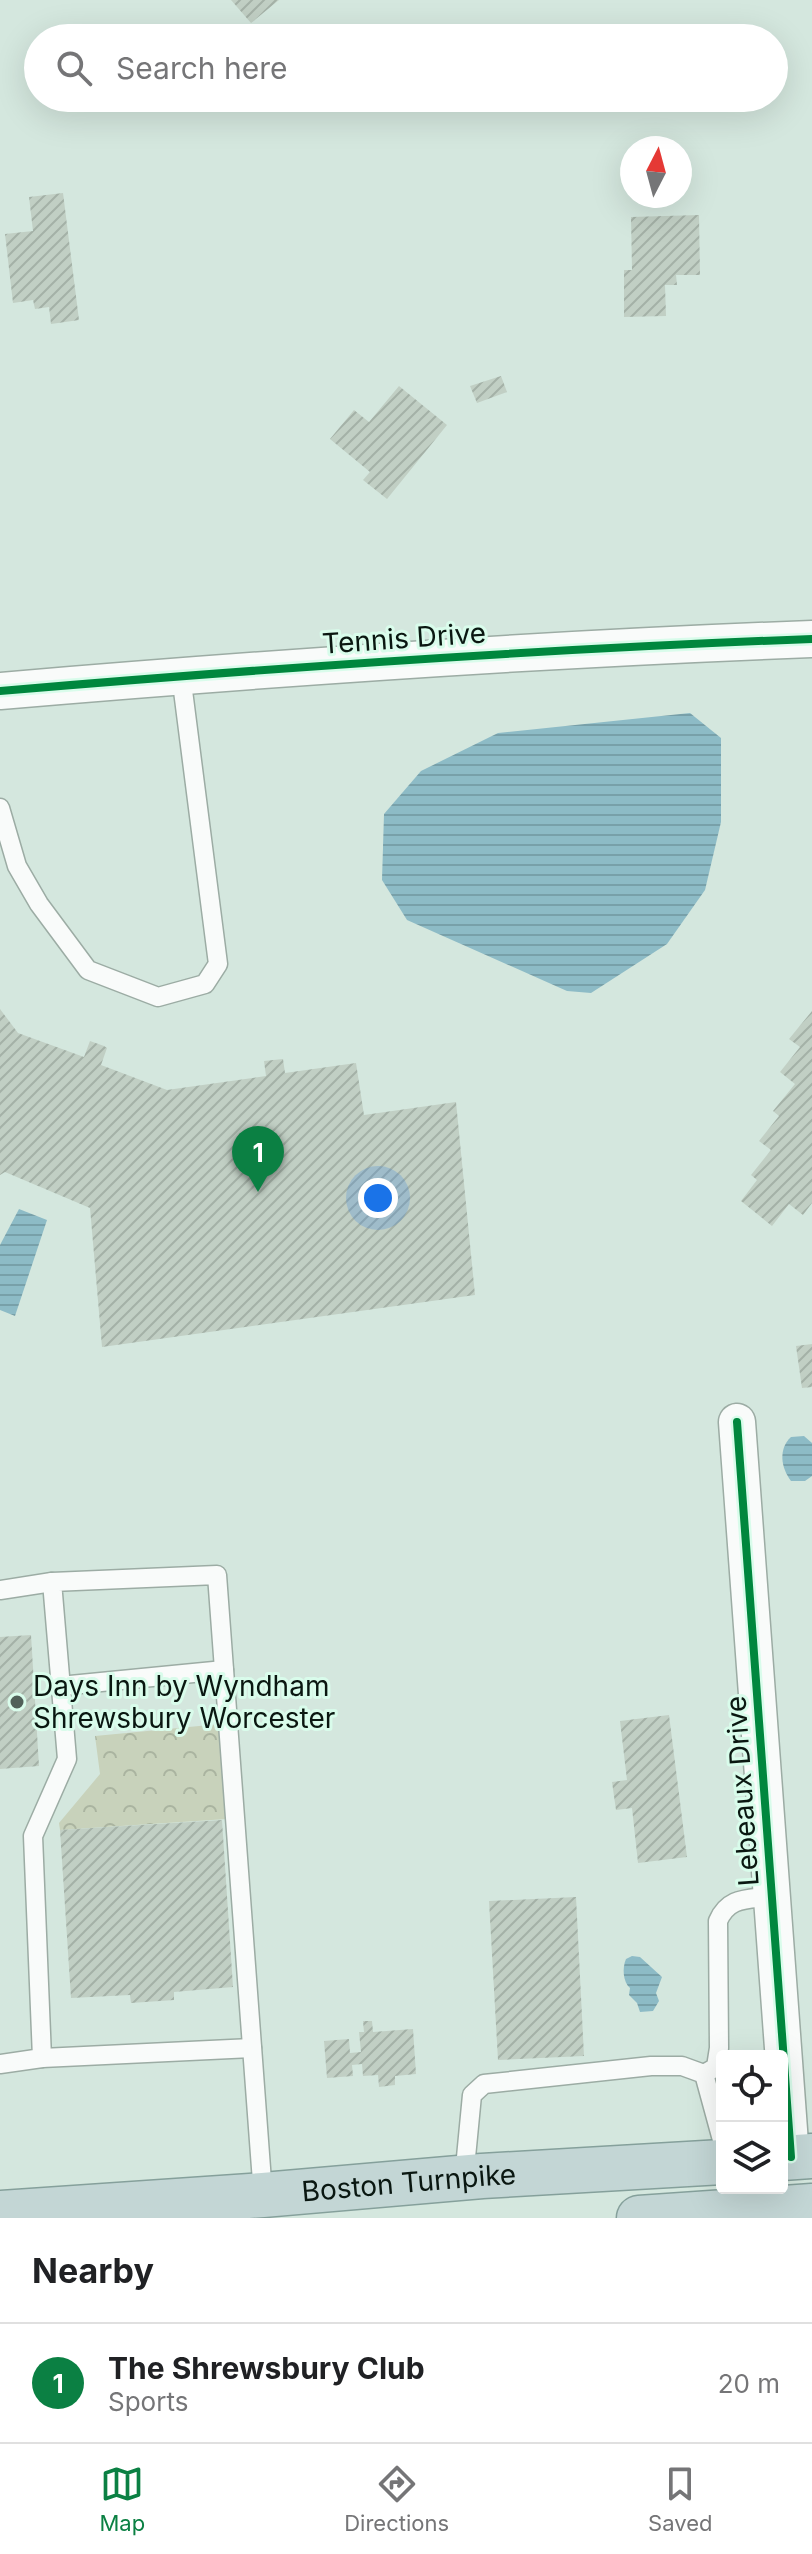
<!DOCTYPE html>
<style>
:root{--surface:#fff;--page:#f6f6f6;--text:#202124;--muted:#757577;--line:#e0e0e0;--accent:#0b8043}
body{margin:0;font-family:Inter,sans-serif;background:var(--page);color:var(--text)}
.controls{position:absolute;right:24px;bottom:24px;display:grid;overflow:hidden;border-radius:8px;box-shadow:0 8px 32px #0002}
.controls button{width:72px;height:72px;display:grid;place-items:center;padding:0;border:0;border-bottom:2px solid var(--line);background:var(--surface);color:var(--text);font:40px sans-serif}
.compass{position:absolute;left:620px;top:136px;width:72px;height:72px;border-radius:50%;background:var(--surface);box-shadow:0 8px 32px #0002;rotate:6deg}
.you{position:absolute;left:378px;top:1198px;width:28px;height:28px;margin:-20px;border:6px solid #fff;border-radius:50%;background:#1a73e8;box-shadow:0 0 0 12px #1a73e833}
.badge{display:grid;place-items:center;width:52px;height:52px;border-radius:50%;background:var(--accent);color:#fff;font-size:26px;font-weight:700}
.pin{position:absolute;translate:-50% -66px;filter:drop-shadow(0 2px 4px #0008)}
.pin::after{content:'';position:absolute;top:42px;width:28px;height:24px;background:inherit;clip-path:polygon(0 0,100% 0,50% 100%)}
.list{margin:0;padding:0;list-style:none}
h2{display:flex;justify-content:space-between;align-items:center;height:104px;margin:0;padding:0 32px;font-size:34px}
h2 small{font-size:26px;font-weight:400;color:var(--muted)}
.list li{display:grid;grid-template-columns:52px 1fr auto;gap:24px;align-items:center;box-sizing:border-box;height:120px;padding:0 32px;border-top:2px solid var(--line)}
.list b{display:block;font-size:30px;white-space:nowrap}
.list p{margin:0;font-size:26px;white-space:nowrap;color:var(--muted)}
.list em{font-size:26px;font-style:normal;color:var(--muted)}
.icon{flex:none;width:44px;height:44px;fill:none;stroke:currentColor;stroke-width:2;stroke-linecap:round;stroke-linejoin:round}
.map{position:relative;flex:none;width:812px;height:2218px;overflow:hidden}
.search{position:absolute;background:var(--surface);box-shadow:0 8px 32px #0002;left:24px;right:24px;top:24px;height:88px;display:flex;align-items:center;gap:20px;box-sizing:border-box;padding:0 28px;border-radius:44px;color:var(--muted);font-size:30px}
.sheet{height:224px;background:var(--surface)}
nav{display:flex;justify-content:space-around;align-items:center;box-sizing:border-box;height:112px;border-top:2px solid var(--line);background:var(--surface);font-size:22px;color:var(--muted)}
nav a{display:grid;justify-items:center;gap:4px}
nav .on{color:var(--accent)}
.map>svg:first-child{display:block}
</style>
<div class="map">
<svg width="812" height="2218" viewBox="0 0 812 2218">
<defs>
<pattern id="park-crowns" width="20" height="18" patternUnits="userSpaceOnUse" patternTransform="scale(2)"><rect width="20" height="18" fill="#c8d2bb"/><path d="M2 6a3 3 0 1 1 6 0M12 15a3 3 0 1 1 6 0" fill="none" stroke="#aab4a0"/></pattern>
<pattern id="water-rules" width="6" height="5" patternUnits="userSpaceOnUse" patternTransform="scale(2)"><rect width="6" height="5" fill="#8dbbc6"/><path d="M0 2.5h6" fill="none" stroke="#78a0a9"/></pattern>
<pattern id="building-hatch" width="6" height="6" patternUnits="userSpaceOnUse" patternTransform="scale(2)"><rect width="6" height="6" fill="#c1cfc4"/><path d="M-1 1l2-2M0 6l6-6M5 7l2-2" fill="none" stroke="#a4b1a7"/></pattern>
</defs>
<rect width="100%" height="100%" fill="#d4e7de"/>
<path fill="url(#park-crowns)" d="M220 1724 227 1819 60 1830 59 1823 100 1774 95 1736Z"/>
<g fill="url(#water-rules)">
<path d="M690 713 721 738V822L705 890 667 944 591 993 567 991 407 920 382 880 384 814 421 771 498 733Z"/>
<path d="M19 1209 47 1220 15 1316 0 1310V1245Z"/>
<path d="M804 1436 812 1443V1476L805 1481H791C781 1468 778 1449 791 1437Z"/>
<path d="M632 1956 640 1957 662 1977 656 1993 659 2001 653 2011 640 2012 637 2003 629 1995 630 1988C623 1982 622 1968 626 1959Z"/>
</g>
<g fill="url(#building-hatch)">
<path d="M231 0H279L251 23Z"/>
<path d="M129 98H159L158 104Z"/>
<path d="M63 193 79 320 51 324 49 307 35 309 33 300 13 303 5 234 33 231 29 197Z"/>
<path d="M699 215 700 275H676L677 285H665L666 316 624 317V270H632L631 217Z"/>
<path d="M501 376 507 392 477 403 470 386Z"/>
<path d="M399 386 447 425 387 499 363 480 370 472 330 439 354 410 369 422Z"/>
<path d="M0 1009 18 1033 84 1057 90 1041 104 1046 107 1048 101 1065 167 1090 266 1076 264 1061 283 1059 285 1073 356 1063 364 1115 456 1102 475 1295 102 1347 90 1208 5 1172 0 1175Z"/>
<path d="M812 1011V1203L803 1215 789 1204 772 1226 741 1201 757 1180 751 1175 771 1150 759 1141 779 1116 773 1111 795 1084 780 1072 800 1047 789 1039Z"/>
<path d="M812 1344V1387L802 1388 796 1346Z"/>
<path d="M31 1635 39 1766 0 1769V1637Z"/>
<path d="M669 1715 687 1857 638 1863 632 1808 616 1810 612 1782 627 1780 620 1721Z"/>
<path d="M222 1820 233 1987 174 1992V2000L131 2003 130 1995 71 1998 60 1830Z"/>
<path d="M576 1897 584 2056 498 2060 489 1901Z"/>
<path d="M363 2021H372L373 2032 413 2029 416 2074 395 2076V2085L379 2087 378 2075 363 2076 362 2064 352 2065 353 2076 327 2078 324 2041 349 2039 350 2053 361 2052 359 2032H364Z"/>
</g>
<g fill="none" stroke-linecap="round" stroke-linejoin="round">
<g stroke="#9caca4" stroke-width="21">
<g id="lane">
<path d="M0 808 17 866 39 904 88 970 158 997 205 984 218 964 181 675"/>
<path d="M0 1590 52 1582"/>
<path d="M60 1686 224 1670"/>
<path d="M42 2058 252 2048"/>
<path d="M0 2064 42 2058 33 1836 67 1759 52 1582 217 1575 263 2195"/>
<path d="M704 2074 716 2067 719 2048 718 1921C729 1896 748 1900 772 1896"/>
<path d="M464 2178 472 2095 484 2084 651 2066H682L704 2074 722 2140"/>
</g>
</g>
<g stroke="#9caca4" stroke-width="39">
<g id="street">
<path d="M0 691C270 668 541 649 812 639"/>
<path d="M737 1422 791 2157"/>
</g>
</g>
<g stroke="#85a09b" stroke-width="47">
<g id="highway">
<path d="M782 2158 812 2156"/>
<path id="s1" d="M0 2213 263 2195 482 2176 722 2162"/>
<path d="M639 2218 812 2206"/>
</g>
</g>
<use href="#lane" stroke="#f9fbfa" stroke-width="18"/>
<use href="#street" stroke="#f9fbfa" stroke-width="36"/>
<use href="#highway" stroke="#c3d6d5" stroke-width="44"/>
<g stroke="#d9fceb" stroke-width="13">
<g id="cycleway">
<path d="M0 691C270 668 541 649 812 639"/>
<path d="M737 1422 791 2157"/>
</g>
</g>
<use href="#cycleway" stroke="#00873e" stroke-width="8"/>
</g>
<circle fill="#516059" stroke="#d9fceb" stroke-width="3" cx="17" cy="1702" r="8"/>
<g text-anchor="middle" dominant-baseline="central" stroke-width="6" stroke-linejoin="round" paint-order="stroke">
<g font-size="28" fill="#0a1711" stroke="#d9fceb">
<text transform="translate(404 638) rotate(-4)">Tennis Drive</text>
<text transform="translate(742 1791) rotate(-94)">Lebeaux Drive</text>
<text stroke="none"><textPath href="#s1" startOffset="410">Boston Turnpike</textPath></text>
</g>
<g font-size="28" fill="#0a1711" stroke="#d9fceb" text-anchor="start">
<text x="33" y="1686">Days Inn by Wyndham<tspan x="33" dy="32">Shrewsbury Worcester</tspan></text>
</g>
</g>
</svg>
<div class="controls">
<button><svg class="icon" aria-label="locate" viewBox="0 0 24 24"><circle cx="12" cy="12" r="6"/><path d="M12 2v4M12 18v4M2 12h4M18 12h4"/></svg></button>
<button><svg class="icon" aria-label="layers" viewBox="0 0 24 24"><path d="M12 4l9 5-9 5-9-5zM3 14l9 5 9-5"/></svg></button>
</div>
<svg class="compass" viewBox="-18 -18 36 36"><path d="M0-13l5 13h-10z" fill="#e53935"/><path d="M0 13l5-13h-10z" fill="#757577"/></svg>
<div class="you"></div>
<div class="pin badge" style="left:258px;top:1192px">1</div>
<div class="search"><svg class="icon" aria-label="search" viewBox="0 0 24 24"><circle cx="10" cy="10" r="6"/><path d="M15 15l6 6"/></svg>Search here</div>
</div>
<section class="sheet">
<h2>Nearby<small></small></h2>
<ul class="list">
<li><span class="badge">1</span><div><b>The Shrewsbury Club</b><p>Sports</p></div><em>20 m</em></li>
</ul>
</section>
<nav>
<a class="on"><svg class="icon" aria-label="map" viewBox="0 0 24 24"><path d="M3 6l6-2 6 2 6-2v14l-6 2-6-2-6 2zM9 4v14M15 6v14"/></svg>Map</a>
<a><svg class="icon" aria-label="directions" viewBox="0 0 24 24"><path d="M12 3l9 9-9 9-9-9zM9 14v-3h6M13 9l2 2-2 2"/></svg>Directions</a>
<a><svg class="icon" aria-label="saved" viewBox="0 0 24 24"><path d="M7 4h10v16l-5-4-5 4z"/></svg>Saved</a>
</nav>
